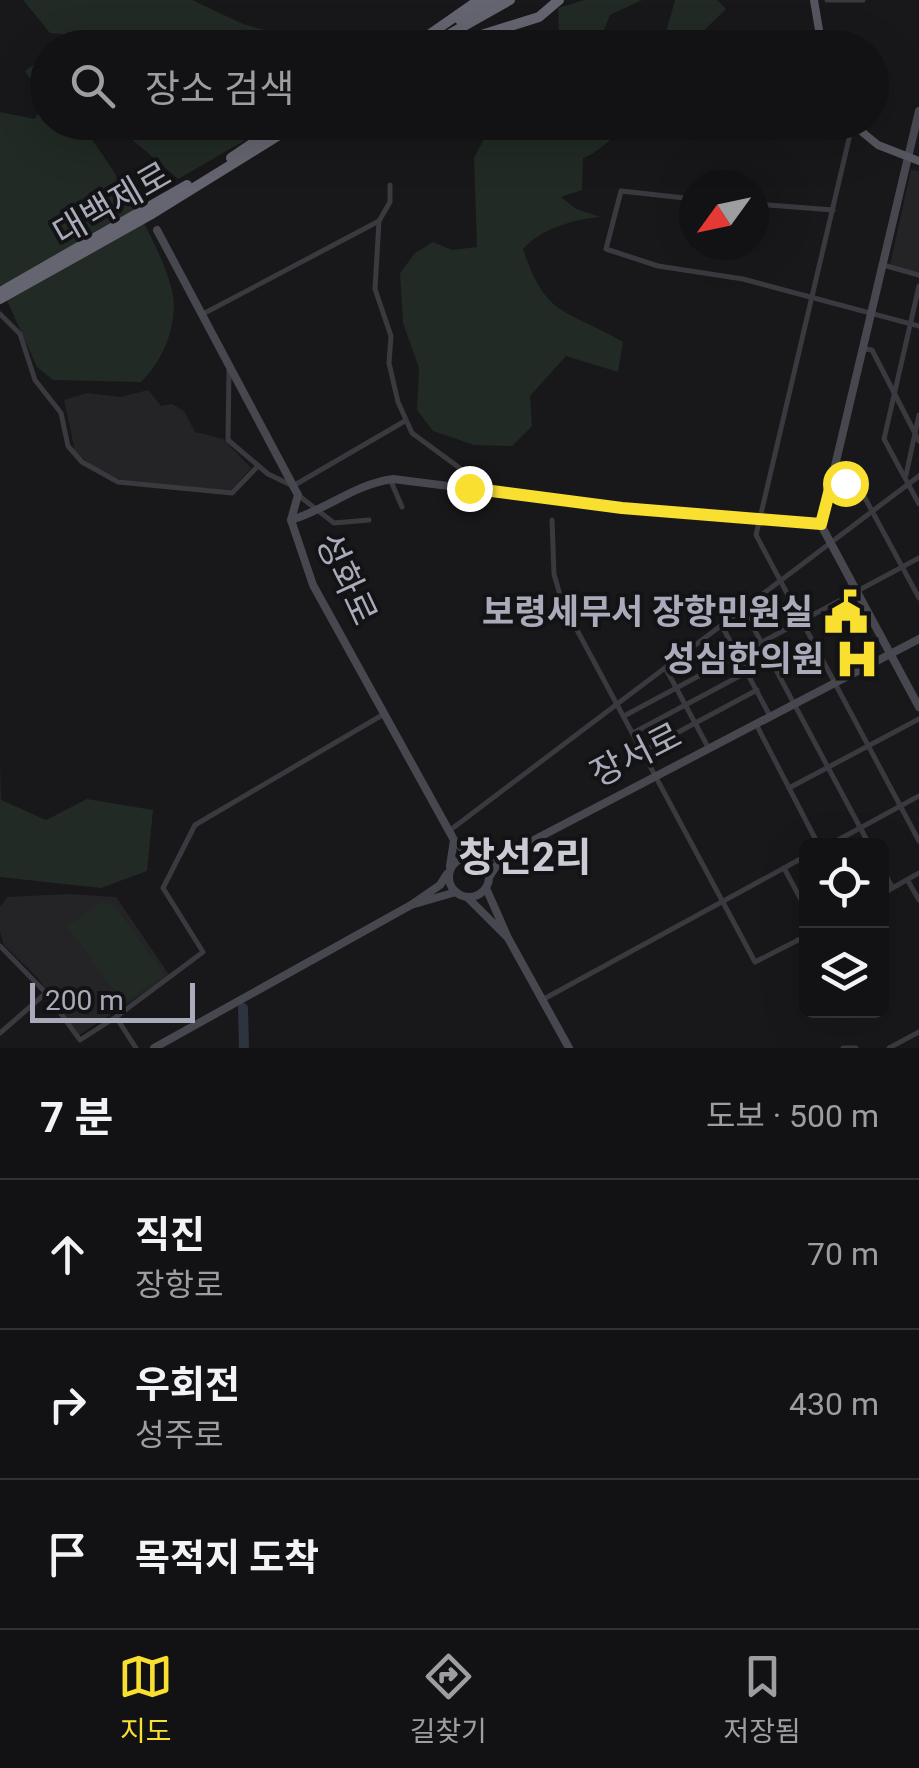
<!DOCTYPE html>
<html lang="ko">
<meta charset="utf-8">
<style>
:root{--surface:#121214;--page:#1b1b1d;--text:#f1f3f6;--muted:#9c9ea0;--line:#313234;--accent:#f9df30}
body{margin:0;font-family:Roboto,"Noto Sans KR",sans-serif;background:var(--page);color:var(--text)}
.controls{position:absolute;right:30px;bottom:30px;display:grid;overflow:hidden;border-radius:15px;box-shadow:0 10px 40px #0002}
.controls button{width:90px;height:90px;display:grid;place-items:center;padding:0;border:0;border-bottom:2px solid var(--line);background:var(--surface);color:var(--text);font:50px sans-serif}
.compass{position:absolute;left:679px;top:170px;width:90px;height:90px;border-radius:50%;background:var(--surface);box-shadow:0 10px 40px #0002;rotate:237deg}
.scale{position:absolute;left:30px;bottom:25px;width:165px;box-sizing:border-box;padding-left:10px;border:5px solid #a9abba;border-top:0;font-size:28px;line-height:35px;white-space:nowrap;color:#a9abba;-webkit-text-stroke:8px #131315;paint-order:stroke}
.stop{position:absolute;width:30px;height:30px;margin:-22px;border:8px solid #f9df30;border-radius:50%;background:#fff}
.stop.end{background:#f9df30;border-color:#fff;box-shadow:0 2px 10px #0008}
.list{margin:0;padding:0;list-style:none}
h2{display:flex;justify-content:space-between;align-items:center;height:130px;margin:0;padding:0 40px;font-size:42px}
h2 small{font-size:32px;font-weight:400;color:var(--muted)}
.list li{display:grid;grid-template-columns:65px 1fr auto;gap:30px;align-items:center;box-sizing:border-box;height:150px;padding:0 40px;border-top:2px solid var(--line)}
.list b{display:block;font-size:38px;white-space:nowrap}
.list p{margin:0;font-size:32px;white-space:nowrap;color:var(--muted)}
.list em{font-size:32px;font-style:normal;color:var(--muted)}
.icon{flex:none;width:55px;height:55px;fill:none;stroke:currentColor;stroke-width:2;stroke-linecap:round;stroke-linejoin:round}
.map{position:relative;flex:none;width:919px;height:1048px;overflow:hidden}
.search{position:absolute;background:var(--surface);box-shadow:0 10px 40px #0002;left:30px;right:30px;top:30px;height:110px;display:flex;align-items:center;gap:25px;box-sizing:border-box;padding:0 35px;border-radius:55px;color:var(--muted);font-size:38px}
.sheet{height:580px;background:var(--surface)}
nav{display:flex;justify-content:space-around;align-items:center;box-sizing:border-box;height:140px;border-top:2px solid var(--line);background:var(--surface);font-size:28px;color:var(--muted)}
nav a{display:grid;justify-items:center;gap:5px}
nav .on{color:var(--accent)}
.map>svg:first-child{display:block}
</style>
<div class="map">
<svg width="919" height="1048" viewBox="0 0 919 1048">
<rect width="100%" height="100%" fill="#18181a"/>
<g fill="#242427">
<path d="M911 170 919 171V273L890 265Z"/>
<path d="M148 390 161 406 172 404 184 411 195 432 223 439 251 468 230 491 121 480 93 467 75 451 64 400 87 393 121 397Z"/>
<path d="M68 894 116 897 170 976 79 1035 38 978 4 945 0 931V907L7 897Z"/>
</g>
<g fill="#212a24">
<path d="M23 0H192L243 24 282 35 294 47H62L63 34 50 33Z"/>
<path d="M584 0H642L610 15 600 40 610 47H508L530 32 549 44 559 32 558 8Z"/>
<path d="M675 0H717L726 9 687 47H662Z"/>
<path d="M47 61 48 122 79 123C107 156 174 262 174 306 173 336 161 362 141 382L53 380 37 367 0 285V112L35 119 45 100 25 71 37 62Z"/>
<path d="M113 123H275L178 179Z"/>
<path d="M492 123H632C613 134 604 150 583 158L582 190 561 197 576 209 600 217C574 219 541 229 523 249 547 320 566 308 623 342L618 372 566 356 530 396 532 426 512 446 474 445 433 431 417 410 419 368 403 323 400 273 415 253 433 242 452 250 477 247 474 158Z"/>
<path d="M0 765 1 800 46 820 87 799 153 810 147 871 101 888 0 877Z"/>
<path d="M102 902 115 906 165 975 123 1003 67 926Z"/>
</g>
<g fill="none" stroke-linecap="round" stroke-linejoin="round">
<path stroke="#2d333f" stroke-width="10" d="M243 1008 244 1048"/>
<g stroke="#39393f" stroke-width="5">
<path d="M827 0H863"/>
<path d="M852 126 756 535 919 841"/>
<path d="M390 185V202L379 221 375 289 391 336 389 363 398 402 412 433 461 469 469 488"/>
<path d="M694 199 621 191 606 249 658 266 743 279 919 326"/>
<path d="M754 204 833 210"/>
<path d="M883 265 919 275"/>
<path d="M919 286 884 439 919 504"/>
<path d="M0 314 20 334 35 380 61 413 68 446 82 462 118 482 232 493 258 466"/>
<path d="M201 315 379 221"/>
<path d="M865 349 872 350 919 441"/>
<path d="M229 369 228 440 268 474 293 486 405 421"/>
<path d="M906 475 919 415"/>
<path d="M390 479 402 507"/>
<path d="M832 481 858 485 919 598"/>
<path d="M298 495 334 523 369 520"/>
<path d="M552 520 554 574 562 602 755 962 806 936"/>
<path d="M744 610 870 846"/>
<path d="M722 626 770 716"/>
<path d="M666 669 709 749"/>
<path d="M624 716 919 558"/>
<path d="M756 724 819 846"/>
<path d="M633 733 747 672"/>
<path d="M643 751 757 690"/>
<path d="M789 788 919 719"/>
<path d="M449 831 919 476"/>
<path d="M827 846 919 796"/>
<path d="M784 868 806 909"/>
<path d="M882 868 892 887"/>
<path d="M908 881 919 900"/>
<path d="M882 894 919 873"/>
<path d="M0 946 46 993"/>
<path d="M542 1000 806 856"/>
<path d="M0 1033 46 993 80 1040 116 1017"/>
<path d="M136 1048 116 1017 203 952 163 888 195 825 384 714"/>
<path d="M843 1048H856"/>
<path d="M889 1048 919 1032"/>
</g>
<g stroke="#46474f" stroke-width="8">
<path d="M919 111 821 525 919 707"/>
<path d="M157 230 298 495 291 520 313 585 454 840"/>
<path d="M291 520C328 509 355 484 393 479L622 508 821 525"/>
<path d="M503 856 919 639"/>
<circle cx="469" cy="877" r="20"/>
<path d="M479 859 503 856 489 877"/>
<path d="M450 866 454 840 471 857"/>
<path d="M447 874 440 885 411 905 456 892"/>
<path d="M467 897 508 938 486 888"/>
<path d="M508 938 569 1048"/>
<path d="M154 1048 411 905"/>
</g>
<g stroke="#54555e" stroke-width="8">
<path d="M814 0 822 48"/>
<path d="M850 122 878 145 919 161"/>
</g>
<g stroke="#646570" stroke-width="10">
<path d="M460 20 494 0"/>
<path d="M410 48 479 0"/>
<path d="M425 48 510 0"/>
<path d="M440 48 539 17 559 0"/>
<path d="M231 158 284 122"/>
<path d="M2 291 187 185"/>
<path d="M0 299 150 215 300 122"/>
</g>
</g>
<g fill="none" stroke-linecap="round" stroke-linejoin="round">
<path stroke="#f9df30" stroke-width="12" d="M469 488 622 508 821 524 832 481 845 483"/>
</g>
<defs>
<g id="civic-bare" transform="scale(3.45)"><path d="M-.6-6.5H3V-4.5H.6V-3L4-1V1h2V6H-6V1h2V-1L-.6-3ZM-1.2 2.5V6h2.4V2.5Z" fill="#f9df30" stroke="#131315" stroke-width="2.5" paint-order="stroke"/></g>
<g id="hospital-bare" transform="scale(3.45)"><path d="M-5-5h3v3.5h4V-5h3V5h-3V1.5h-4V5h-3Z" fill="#f9df30" stroke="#131315" stroke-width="2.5" paint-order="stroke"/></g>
</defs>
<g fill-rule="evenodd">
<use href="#civic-bare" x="846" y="612"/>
<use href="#hospital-bare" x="857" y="659"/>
</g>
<g text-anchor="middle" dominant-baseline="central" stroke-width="8" stroke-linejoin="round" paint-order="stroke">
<g font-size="35" fill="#a9abba" stroke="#131315">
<text transform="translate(112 204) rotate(-30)">대백제로</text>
<text transform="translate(346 579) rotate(65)">성화로</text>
<text transform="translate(636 755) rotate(-27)">장서로</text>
</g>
<g font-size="35" font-weight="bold" fill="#a9abba" stroke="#131315" text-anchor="end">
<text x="813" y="612">보령세무서 장항민원실</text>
<text x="824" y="659">성심한의원</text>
</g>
<g font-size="40" font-weight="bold" fill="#cbcbd6" stroke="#131315">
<text x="525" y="857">창선2리</text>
</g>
</g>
</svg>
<div class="controls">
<button><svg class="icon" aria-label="locate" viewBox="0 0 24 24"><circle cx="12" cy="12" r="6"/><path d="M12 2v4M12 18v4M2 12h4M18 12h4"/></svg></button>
<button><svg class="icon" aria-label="layers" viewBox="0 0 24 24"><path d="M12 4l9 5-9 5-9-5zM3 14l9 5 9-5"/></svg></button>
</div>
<svg class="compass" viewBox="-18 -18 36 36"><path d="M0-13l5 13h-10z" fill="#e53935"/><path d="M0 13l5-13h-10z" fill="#9c9ea0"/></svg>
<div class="scale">200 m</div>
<div class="stop" style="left:845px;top:483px"></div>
<div class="stop end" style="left:469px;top:488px"></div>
<div class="search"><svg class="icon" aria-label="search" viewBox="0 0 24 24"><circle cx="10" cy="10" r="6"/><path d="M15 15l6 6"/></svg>장소 검색</div>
</div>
<section class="sheet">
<h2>7 분<small>도보 · 500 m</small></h2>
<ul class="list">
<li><svg class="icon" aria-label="ahead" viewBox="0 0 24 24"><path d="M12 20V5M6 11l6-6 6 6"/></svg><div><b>직진</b><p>장항로</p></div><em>70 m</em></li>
<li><svg class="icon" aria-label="right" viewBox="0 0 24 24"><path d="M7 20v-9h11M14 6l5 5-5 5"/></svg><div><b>우회전</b><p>성주로</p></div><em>430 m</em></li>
<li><svg class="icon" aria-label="arrive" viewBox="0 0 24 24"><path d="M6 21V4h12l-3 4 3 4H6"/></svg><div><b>목적지 도착</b></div></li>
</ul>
</section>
<nav>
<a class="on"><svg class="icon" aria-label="map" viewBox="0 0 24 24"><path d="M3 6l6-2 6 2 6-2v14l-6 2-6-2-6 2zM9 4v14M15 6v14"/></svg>지도</a>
<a><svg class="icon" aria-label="directions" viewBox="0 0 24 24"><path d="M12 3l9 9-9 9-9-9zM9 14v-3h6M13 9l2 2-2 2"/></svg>길찾기</a>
<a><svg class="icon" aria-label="saved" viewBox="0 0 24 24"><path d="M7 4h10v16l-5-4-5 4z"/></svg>저장됨</a>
</nav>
